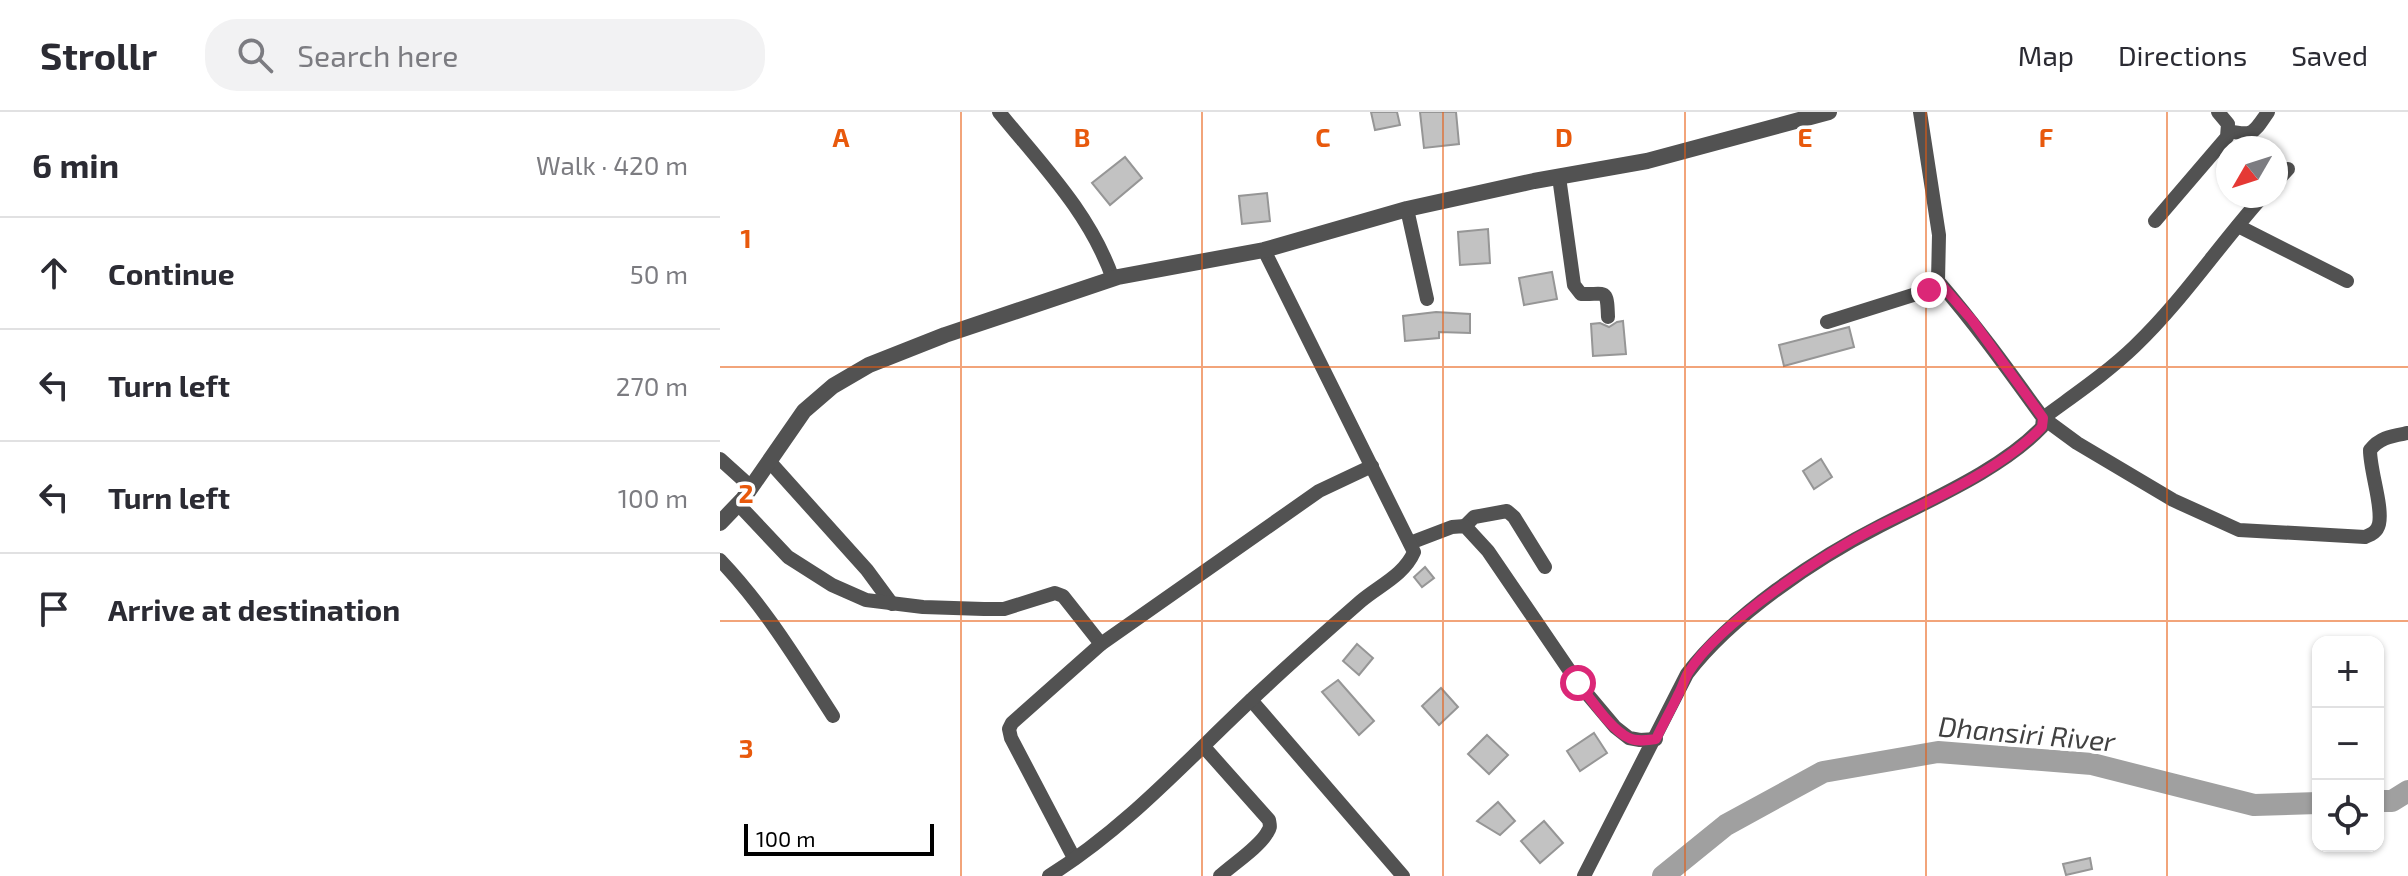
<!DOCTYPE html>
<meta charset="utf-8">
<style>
:root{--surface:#fff;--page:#f2f2f3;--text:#2b2b33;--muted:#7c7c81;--line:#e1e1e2}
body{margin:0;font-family:"Exo 2",sans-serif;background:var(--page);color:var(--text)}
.controls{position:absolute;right:24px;bottom:24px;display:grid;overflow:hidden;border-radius:16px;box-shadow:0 2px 6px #0004}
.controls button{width:72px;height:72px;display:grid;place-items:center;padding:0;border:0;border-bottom:2px solid var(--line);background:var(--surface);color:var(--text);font:40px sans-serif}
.compass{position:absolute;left:1496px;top:24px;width:72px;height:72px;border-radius:50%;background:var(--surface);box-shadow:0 2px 6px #0004;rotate:231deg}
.scale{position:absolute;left:24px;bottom:20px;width:190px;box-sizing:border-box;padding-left:8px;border:4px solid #000;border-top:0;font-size:22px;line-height:28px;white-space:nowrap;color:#000;-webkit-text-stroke:6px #fff;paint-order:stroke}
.stop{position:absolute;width:24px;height:24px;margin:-18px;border:6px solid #db2777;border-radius:50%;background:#fff}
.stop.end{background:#db2777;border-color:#fff;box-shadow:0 2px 8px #0008}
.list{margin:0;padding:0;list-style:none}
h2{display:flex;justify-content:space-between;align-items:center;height:104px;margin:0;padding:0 32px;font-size:34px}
h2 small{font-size:26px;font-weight:400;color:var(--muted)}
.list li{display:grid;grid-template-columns:52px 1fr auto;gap:24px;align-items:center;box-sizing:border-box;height:112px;padding:0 32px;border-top:2px solid var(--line)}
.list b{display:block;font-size:30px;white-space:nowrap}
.list em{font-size:26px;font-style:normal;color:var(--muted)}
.icon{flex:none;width:44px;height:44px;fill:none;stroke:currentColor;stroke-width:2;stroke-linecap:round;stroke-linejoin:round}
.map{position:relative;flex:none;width:1688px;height:764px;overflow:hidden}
header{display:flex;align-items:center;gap:48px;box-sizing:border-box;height:112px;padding:0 40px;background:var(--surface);border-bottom:2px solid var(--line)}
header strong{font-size:38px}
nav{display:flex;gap:44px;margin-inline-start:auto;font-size:28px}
.search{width:560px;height:72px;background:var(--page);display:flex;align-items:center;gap:20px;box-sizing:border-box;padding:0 28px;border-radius:32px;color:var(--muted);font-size:30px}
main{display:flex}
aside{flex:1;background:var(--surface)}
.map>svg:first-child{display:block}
</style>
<header>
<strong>Strollr</strong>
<div class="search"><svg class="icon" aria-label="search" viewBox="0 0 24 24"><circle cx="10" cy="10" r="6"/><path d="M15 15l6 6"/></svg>Search here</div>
<nav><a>Map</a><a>Directions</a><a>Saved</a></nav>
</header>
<main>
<aside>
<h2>6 min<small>Walk · 420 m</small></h2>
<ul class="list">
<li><svg class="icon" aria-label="ahead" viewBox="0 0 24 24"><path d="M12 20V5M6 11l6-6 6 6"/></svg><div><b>Continue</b></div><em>50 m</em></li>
<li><svg class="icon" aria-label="left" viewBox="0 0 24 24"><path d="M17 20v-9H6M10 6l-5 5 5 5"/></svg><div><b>Turn left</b></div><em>270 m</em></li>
<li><svg class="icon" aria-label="left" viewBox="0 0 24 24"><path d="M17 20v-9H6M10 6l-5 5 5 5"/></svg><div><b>Turn left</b></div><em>100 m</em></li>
<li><svg class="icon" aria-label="arrive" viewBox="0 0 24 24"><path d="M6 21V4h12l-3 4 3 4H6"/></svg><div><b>Arrive at destination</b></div></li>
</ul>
</aside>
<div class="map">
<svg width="1688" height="764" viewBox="0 0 1688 764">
<rect width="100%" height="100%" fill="#fff"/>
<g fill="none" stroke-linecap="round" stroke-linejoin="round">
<g stroke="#a0a0a0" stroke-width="22">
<path d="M1658 689H1672L1688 679"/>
<path d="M943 764 1006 713 1103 660 1218 640 1372 652 1534 693 1598 691"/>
</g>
</g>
<g fill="#c2c2c2" stroke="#969696" stroke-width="2">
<path d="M651 0H677L680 13 655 18Z"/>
<path d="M700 0H736L739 32 704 36Z"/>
<path d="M405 45 422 66 390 93 372 71Z"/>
<path d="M547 81 550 109 522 112 519 84Z"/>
<path d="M768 117 770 151 740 153 738 120Z"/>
<path d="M832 160 837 187 804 193 799 166Z"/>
<path d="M716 200 750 202V221L719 220V226L685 229 683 204Z"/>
<path d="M903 209 906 242 873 244 871 212 880 211 889 215 897 210Z"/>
<path d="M1129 215 1134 235 1064 254 1059 233Z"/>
<path d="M1101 347 1112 365 1094 377 1083 359Z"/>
<path d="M705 455 714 466 702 475 694 465Z"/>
<path d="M637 532 653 546 639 563 623 549Z"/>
<path d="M618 568 654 609 639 623 602 580Z"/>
<path d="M721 576 738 595 719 613 702 594Z"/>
<path d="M874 621 887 641 860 659 847 639Z"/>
<path d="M767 623 788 643 769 662 748 642Z"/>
<path d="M778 690 795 709 780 723 757 709Z"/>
<path d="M824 709 843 731 820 751 801 729Z"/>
<path d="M1370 746 1372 757 1346 763 1343 752Z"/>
</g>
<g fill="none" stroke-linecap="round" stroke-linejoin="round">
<g stroke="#525252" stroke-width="14">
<path d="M279 0C322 53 370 101 393 167"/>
<path d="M1509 19C1534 25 1534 20 1548 0"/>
<path d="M839 65 854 173 861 182C886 183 887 175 888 205"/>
<path d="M1556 70 1568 57"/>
<path d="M1543 84C1499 133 1463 188 1415 234 1387 261 1354 283 1323 306L1357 331 1453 388 1519 418 1645 425C1652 422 1657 420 1659 412 1663 394 1650 359 1650 338 1660 325 1672 324 1688 321"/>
<path d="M687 97 707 187"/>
<path d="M1435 109 1507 25 1508 12 1498 0"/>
<path d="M1518 114 1627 169"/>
<path d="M1107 210 1209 178 1218 169 1219 123 1200 0"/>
<path d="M0 347 31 375"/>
<path d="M49 349 147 458 172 492"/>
<path d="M18 392 68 445 112 473 146 488 203 495 264 497H284L335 481 343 484 381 532"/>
<path d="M745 414 754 405 787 399 794 405 825 455"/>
<path d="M690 431 732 415 745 414 768 439 858 571 895 615 909 626 920 628 936 627"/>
<path d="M0 448C45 495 78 550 113 604"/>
<path d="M531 588 683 764"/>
<path d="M484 635 549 708C550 714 551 715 547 721 538 736 513 752 500 764"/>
<path d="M354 746 291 626 289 617 292 611 381 532 599 379 652 354"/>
<path d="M329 764C411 713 474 640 545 575 576 546 609 517 641 489 660 473 684 463 694 440L544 138"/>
<path d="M864 764 967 562C1012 503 1095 447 1160 414 1212 387 1282 357 1322 315L1323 306C1289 259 1256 213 1218 169"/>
</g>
<path stroke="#525252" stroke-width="16" d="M0 411 23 387 84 299 113 274 149 253 225 223 398 165 544 138 687 97 814 69 927 49 1109 0"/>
</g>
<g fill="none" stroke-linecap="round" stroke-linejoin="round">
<path stroke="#db2777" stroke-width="10" d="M858 571C871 587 891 618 909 626 917 630 927 628 936 627 943 612 951 598 958 583 962 576 964 568 968 561 999 510 1107 440 1161 413 1212 388 1282 357 1322 315L1323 306 1252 208 1218 169 1209 178"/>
</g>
<path fill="none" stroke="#e8590c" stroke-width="2" stroke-opacity="0.55" d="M241 0V764M482 0V764M723 0V764M965 0V764M1206 0V764M1447 0V764M0 255H1688M0 509H1688"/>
<g text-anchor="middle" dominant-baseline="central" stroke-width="7" stroke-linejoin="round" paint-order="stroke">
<g font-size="28" font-style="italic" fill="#414141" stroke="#fff">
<text transform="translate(1307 621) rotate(5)">Dhansiri River</text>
</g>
</g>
<g font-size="26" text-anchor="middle" font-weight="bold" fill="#e8590c" stroke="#fff" stroke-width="7" stroke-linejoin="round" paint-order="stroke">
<text x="121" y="35">A</text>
<text x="362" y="35">B</text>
<text x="603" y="35">C</text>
<text x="844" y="35">D</text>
<text x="1085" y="35">E</text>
<text x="1326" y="35">F</text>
<text x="26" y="136">1</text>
<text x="26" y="391">2</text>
<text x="26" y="646">3</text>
</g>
</svg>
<div class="controls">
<button>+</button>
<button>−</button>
<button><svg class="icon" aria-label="locate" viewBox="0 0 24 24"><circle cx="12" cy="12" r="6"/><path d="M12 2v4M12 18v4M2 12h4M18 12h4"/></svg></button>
</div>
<svg class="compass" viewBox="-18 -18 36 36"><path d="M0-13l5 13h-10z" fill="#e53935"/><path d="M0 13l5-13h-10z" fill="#7c7c81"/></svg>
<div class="scale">100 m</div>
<div class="stop" style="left:858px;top:571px"></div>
<div class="stop end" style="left:1209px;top:178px"></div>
</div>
</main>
